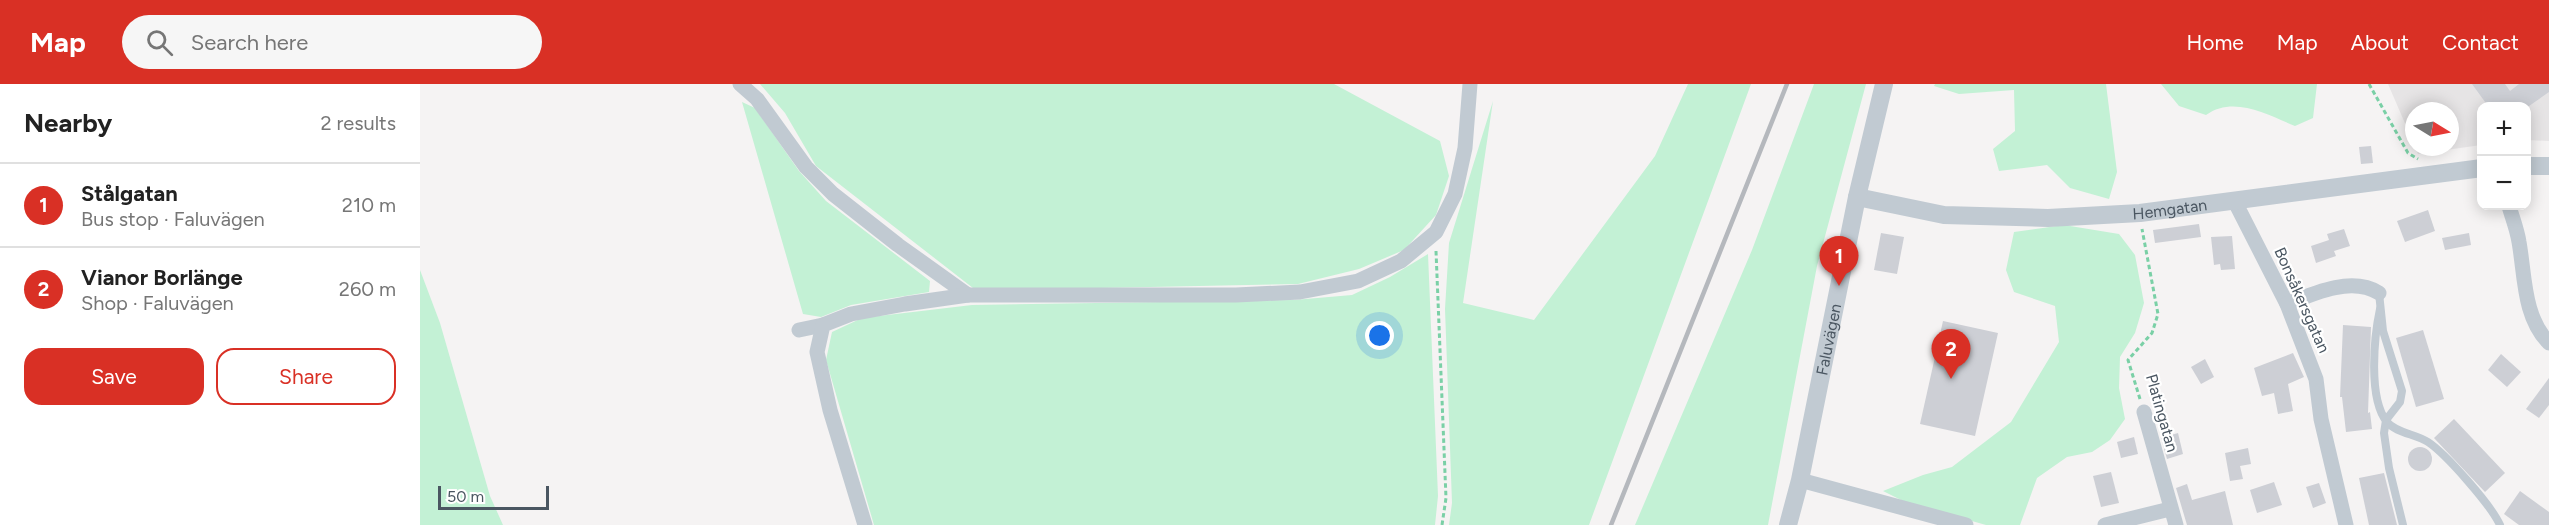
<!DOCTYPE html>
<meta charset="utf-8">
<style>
:root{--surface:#fff;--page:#f6f6f6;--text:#222;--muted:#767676;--line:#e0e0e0;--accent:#d93025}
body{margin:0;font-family:Figtree,sans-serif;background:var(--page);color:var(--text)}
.controls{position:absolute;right:18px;top:18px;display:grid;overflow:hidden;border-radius:12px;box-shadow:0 3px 15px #0003}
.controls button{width:54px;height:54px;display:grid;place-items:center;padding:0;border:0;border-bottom:2px solid var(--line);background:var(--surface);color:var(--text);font:30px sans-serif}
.compass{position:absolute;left:1985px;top:18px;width:54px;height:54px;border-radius:50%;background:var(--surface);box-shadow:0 3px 15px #0003;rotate:100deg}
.scale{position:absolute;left:18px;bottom:15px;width:111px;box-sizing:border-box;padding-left:6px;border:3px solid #4a5661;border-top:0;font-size:16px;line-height:21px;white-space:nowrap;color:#4a5661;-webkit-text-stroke:4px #fff;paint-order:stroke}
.you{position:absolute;left:960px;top:252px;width:21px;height:21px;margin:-15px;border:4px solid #fff;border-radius:50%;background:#1a73e8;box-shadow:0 0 0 9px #1a73e833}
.badge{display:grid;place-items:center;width:39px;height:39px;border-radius:50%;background:var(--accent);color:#fff;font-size:20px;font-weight:700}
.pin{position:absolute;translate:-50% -50px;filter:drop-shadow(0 2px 3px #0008)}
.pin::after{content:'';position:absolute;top:32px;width:21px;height:18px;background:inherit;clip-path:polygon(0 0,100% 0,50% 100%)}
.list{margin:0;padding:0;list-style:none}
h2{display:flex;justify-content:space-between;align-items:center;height:78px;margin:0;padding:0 24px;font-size:26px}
h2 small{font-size:20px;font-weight:400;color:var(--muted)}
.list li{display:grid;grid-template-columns:39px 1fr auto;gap:18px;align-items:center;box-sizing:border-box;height:84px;padding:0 24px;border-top:2px solid var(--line)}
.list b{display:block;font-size:22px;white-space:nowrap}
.list p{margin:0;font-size:20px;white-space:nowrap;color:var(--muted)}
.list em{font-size:20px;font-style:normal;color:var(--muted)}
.actions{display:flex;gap:12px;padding:18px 24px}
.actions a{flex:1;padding:14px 0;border:2px solid var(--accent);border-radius:18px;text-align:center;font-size:21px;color:var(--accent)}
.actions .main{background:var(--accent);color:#fff}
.icon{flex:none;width:33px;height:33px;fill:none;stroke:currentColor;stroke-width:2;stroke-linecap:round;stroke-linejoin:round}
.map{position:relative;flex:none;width:2129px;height:441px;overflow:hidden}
header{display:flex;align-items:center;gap:36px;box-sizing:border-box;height:84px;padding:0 30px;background:var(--accent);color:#fff}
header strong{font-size:28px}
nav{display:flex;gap:33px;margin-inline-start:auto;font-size:21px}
.search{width:420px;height:54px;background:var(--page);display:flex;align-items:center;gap:15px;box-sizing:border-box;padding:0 21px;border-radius:33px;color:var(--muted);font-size:22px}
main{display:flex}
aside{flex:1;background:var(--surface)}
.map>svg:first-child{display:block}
</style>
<header>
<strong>Map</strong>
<div class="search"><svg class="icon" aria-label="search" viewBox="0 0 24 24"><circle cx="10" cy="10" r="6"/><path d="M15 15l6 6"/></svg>Search here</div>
<nav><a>Home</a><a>Map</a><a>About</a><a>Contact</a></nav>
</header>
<main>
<aside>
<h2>Nearby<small>2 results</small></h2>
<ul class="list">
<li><span class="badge">1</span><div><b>Stålgatan</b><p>Bus stop · Faluvägen</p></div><em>210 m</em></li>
<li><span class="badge">2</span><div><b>Vianor Borlänge</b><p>Shop · Faluvägen</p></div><em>260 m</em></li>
</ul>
<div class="actions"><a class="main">Save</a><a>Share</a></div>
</aside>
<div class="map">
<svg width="2129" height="441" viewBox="0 0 2129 441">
<rect width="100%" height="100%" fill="#f5f3f3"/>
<path fill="#e6e4e5" d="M1968 0H2129V57L2107 56 2106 22H2062L2061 61 1998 70 1995 63H2030V27H1994V60Z"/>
<g fill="#c3f1d5">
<path d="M340 0H914L1020 57 1029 92 1016 131 984 166 939 185 878 200 578 206 553 204 396 82 365 29Z"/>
<path d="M1268 0H1331L1169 441H1029L1032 419 1025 225 1029 159 1073 17 1043 219 1114 236 1235 72Z"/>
<path d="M1394 0H1446L1397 182 1348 441H1215L1332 166Z"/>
<path d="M1515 0H1686L1697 88 1689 115 1650 104 1627 81 1579 87 1573 65 1595 47 1594 6 1539 10 1514 2Z"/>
<path d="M1741 0H1897L1893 34 1875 42C1848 31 1814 11 1786 31L1759 22Z"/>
<path d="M322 18 335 24 379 87 406 117 510 197 509 208 431 221 401 233 383 230Z"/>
<path d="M1644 141 1699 150 1715 171 1724 219 1715 249 1700 273 1699 304 1705 335 1690 356 1672 368 1647 373 1617 394 1600 441H1566L1485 418 1463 407 1503 391 1532 383 1591 338 1639 258 1635 222 1594 208 1586 186 1594 148Z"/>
<path d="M1008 170 1018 412 1015 441H454L406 276 412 248 442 234 552 221 874 216 932 211 970 193Z"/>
<path d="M0 186 20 239 70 412 83 441H0Z"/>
</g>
<g fill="#cdcfd5">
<path d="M2052 0H2085L2090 7 2099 0H2129V8L2109 22H2068Z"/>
<path d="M1951 62 1953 79 1941 80 1939 63Z"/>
<path d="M2008 126 2015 147 1985 158 1977 137Z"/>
<path d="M1779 140 1781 153 1735 159 1733 146Z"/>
<path d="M1924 145 1930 162 1914 167 1916 172 1896 179 1891 162 1909 156 1907 150Z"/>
<path d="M1461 149 1484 153 1477 190 1454 186Z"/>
<path d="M2049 149 2051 161 2025 166 2022 154Z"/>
<path d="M1812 152 1815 185 1801 186 1800 180 1794 181 1791 153Z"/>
<path d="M1523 237 1578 249 1555 352 1500 340Z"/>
<path d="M1923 241 1951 243 1948 329 1950 328 1952 345 1926 348 1922 313H1920Z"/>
<path d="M2003 246 2024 315 1996 323 1976 254Z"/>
<path d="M1873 269 1884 293 1868 300 1873 327 1858 330 1854 309 1842 312 1834 284Z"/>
<path d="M2081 270 2101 288 2087 303 2068 286Z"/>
<path d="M1785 275 1794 293 1781 300 1771 283Z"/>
<path d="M2129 294V321L2119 334 2106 325Z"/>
<path d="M2034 335 2085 389 2065 408 2014 354Z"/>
<path d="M1758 349 1763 370 1747 375 1741 354Z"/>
<path d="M1714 353 1718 370 1701 374 1697 358Z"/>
<circle cx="2000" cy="375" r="12"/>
<path d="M1828 364 1831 380 1820 382 1823 395 1810 397 1805 369Z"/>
<path d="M1691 388 1699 419 1681 423 1673 392Z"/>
<path d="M1964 389 1977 441H1949L1939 394Z"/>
<path d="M1854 398 1862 421 1837 429 1830 406Z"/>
<path d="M1899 399 1906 419 1893 424 1886 403Z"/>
<path d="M1767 400 1772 416 1805 407 1813 441H1767L1756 404Z"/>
<path d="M2100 407 2129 428V441H2099L2084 430Z"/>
</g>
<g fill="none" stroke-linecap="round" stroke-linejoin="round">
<g stroke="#7ad0a6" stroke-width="3" stroke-dasharray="4.5 3" stroke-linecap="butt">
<path d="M1949 0 1988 69 1998 75"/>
<path d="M1016 167 1026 414 1022 441"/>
<path d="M1720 315 1708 276 1732 249 1738 230 1722 145"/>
</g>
<g stroke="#c1cad2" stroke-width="8">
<path d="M1959 209 1963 247 1982 307 1980 318 1966 336 1964 349 1969 384 1983 441"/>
<path d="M1960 225C1954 253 1948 315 1967 338 1976 349 1996 350 2008 358 2026 370 2071 421 2080 441"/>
</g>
<g stroke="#c1cad2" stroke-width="15">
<path d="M320 0 337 15 386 83 413 110 478 161 548 211"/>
<path d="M1814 116 1867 220 1896 295 1901 335 1926 441"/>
<path d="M2089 122C2092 133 2097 145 2099 158 2105 191 2103 233 2129 259"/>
<path d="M1867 220C1894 209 1932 192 1959 209"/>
<path d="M379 246 403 241"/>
<path d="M1724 328 1756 441"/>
<path d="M1380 396 1546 441"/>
<path d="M445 441 410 326 397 268 403 241 431 230 485 220 548 211H816L880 208 938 197 981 177 1016 148 1035 110 1045 64 1050 0"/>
<path d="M1685 441 1750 425"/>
</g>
<g stroke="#c1cad2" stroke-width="18">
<path d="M2106 82H2129"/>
<path id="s1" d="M1437 113 1524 131 1628 134 1720 129 2062 84"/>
<path id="s2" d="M1368 441 1380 396 1437 113 1464 0"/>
</g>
<path stroke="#b5b8bd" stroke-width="4.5" d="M1191 441 1367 0"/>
</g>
<g text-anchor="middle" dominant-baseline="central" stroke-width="4.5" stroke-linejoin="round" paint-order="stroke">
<g font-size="16" fill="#4a5661" stroke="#fff">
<text stroke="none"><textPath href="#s1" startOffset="315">Hemgatan</textPath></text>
<text transform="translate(1882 216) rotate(66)">Bonsåkersgatan</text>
<text stroke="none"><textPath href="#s2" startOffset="190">Faluvägen</textPath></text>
<text transform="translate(1742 329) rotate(74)">Platingatan</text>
</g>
</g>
</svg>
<div class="controls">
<button>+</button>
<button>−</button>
</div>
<svg class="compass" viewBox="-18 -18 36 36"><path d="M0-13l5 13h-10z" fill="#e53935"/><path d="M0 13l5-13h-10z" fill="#767676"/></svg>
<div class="scale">50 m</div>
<div class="you"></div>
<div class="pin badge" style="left:1419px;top:202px">1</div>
<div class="pin badge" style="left:1531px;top:295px">2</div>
</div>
</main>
